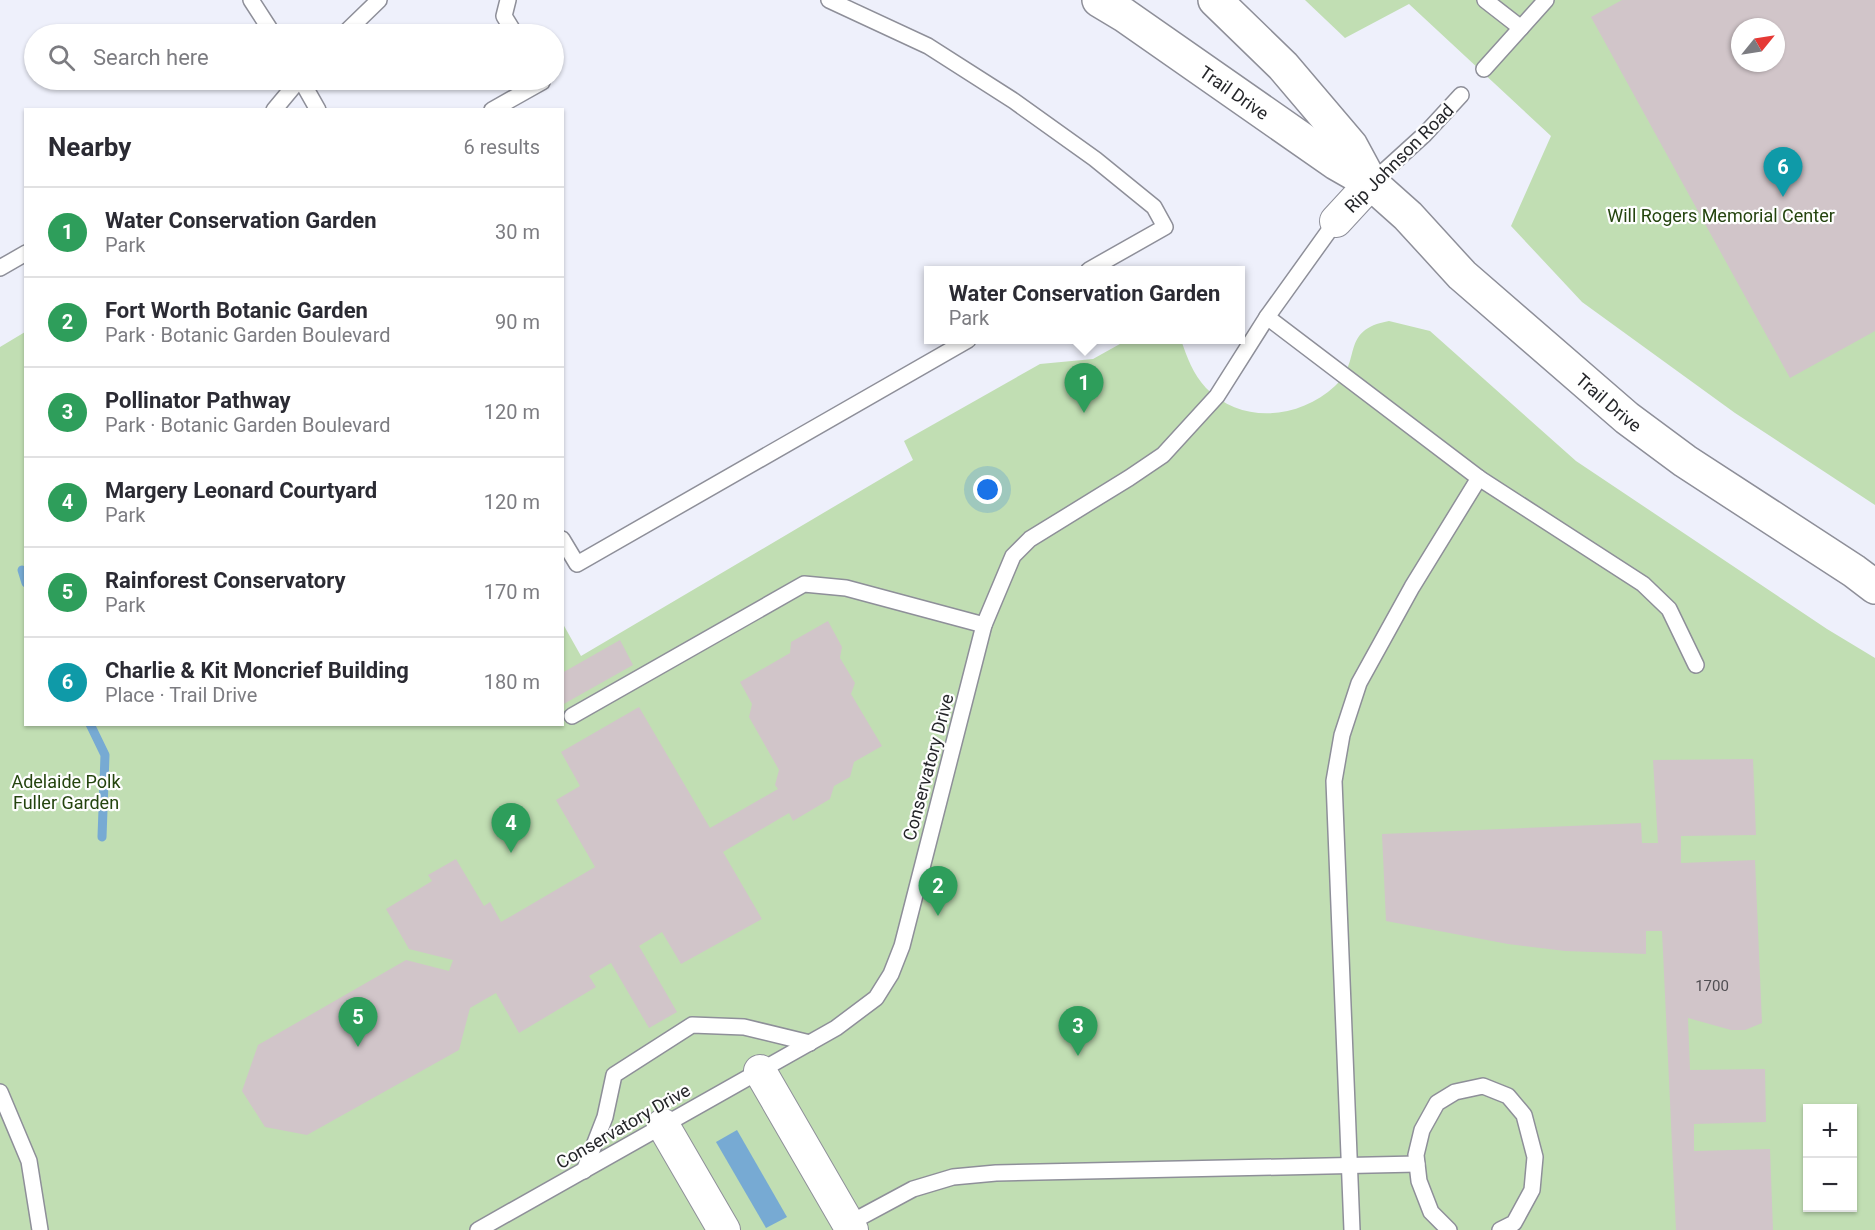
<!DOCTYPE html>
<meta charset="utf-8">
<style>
:root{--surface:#fff;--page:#f7f7f7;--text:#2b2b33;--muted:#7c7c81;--line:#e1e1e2;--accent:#a243ac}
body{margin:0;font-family:Roboto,sans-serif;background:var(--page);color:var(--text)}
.controls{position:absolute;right:18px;bottom:18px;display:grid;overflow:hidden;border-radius:0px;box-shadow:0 2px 4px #0004}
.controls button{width:54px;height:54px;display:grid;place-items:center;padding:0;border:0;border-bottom:2px solid var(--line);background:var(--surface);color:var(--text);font:30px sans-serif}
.compass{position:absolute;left:1731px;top:18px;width:54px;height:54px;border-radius:50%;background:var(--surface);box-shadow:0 2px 4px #0004;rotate:60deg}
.you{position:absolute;left:988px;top:490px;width:21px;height:21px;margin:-15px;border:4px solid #fff;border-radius:50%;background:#1a73e8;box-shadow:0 0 0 9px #1a73e833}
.badge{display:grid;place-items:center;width:39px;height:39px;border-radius:50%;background:var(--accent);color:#fff;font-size:20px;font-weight:700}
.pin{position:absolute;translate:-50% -50px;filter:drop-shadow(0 2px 3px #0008)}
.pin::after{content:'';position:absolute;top:32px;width:21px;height:18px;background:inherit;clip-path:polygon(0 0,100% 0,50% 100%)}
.popup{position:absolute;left:924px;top:266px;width:321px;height:78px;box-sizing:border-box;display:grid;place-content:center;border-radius:0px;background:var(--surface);filter:drop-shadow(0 2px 4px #0005);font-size:20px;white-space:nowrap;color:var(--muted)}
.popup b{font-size:22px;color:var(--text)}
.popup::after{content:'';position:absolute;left:50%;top:100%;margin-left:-12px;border:12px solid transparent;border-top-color:var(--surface)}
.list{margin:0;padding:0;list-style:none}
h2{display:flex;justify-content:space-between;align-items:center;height:78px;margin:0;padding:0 24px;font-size:26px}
h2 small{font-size:20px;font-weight:400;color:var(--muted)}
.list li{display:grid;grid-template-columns:39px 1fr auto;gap:18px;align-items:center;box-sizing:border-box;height:90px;padding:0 24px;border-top:2px solid var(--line)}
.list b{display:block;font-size:22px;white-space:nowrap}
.list p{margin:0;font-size:20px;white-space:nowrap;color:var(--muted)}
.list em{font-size:20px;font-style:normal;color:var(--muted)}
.icon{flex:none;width:33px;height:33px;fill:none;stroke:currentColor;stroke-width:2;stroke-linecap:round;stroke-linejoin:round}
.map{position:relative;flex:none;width:1875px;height:1230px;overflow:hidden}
.search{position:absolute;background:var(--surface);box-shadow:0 2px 4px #0004;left:24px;top:24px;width:540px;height:66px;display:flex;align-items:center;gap:15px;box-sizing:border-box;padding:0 21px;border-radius:33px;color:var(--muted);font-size:22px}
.panel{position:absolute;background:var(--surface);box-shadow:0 2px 4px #0004;left:24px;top:108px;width:540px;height:618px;border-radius:0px}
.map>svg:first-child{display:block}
</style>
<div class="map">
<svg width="1875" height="1230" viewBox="0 0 1875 1230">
<rect width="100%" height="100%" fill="#eef0fb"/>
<g fill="#c1deb3" fill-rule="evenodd">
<path d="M1305 0H1875V505L1735 413 1582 302 1511 226 1551 136 1409 4 1345 38ZM1740 27H1776V63H1740Z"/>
<path d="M1389 321 1430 331 1576 461 1827 629 1875 658V1230H0V347L25 332 26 724H562L563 624 581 656 913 460 904 441 1040 364 1093 359 1127 340H1181C1187 357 1193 374 1206 388 1242 425 1299 419 1335 386 1363 361 1339 330 1389 321ZM1808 1108H1852V1208H1808Z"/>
</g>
<path fill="#77aad3" d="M737 1130 787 1217 766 1228 716 1142Z"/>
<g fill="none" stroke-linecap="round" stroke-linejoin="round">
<g stroke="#77aad3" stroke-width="9">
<path d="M22 570 26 583"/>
<path d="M90 724 105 755 102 837"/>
</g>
</g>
<g fill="#d1c5c9" fill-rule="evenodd">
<path d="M1622 0H1875V331L1790 378 1591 17ZM1740 27H1776V63H1740Z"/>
<path d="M828 621 842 647 840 658 855 683 851 694 882 746 854 762 850 777 834 786 830 799 793 821 789 813 723 852 762 919 681 964 662 932 639 946 677 1012 649 1028 611 963 589 976 596 987 519 1033 496 993 470 1008 459 1050 307 1135 265 1127 242 1091 258 1045 406 960 449 971 453 960 409 949 386 909 432 881 428 875 456 859 484 906 490 902 501 922 595 867 556 800 580 786 561 752 639 707 710 828 778 789 775 785 779 770 749 717 752 704 740 682 790 653 791 642Z"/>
<path d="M620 640 633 665 562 705V673Z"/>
<path d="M1753 759 1756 835 1681 836V863L1755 860 1762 1023 1745 1030H1731L1688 1018 1690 1070 1765 1069 1766 1122 1694 1124V1151L1770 1149 1773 1230H1676L1662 931H1646V954L1565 951 1508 944 1386 921 1382 834 1641 823 1642 843H1658L1653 760Z"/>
</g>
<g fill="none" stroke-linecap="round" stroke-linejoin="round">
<g stroke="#8e8f99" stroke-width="18">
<g id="service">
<path d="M251 0 273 34"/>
<path d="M508 0 504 16 515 34"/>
<path d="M829 0 928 46 1014 101 1095 159 1154 207 1165 227 1089 270"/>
<path d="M1485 0 1521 28"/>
<path d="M344 34 379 0"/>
<path d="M1484 69 1546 0"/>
<path d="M301 80 318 110"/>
<path d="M274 110 299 80"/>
<path d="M492 110 542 82 540 80"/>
<path d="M1371 183 1425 134 1461 95"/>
<path d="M0 268 26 253"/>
<path d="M1267 317 1479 478 1643 584 1669 609 1696 665"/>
<path d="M562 539 577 564 968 340"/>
<path d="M572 716 804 584 846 588 984 625"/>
<path d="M0 1092 29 1161 40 1230"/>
<path d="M584 1171 605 1117 614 1075 692 1025 744 1027 810 1043"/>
<path d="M846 1225 913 1189 953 1177 996 1173 1417 1164"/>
<path d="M478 1230 836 1028 876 998 891 974 902 946 984 625 1013 556 1030 539 1129 478 1163 455 1217 396 1267 317 1336 221"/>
<path d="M1352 1230 1334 781 1342 735 1359 683 1412 587 1479 478"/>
<path d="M1449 1230 1431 1212 1419 1181 1416 1155 1422 1130 1437 1103 1455 1092 1483 1086 1508 1096 1524 1115 1535 1157 1532 1190 1514 1223 1500 1230"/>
</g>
</g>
<g stroke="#8e8f99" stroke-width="34">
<g id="minor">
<path d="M1336 221 1371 183"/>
<path d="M760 1071 852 1230"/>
<path d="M663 1125 724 1230"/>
</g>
</g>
<g stroke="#8e8f99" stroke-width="36">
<g id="tertiary">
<path id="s1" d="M1099 0 1124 15 1336 163 1371 183 1408 216 1462 275 1627 418 1685 461 1854 571 1875 587"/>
<path d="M1215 0 1283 66 1351 146 1371 183"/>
</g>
</g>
<use href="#service" stroke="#fff" stroke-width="15"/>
<use href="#minor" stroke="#fff" stroke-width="32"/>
<use href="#tertiary" stroke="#fff" stroke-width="33"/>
</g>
<g text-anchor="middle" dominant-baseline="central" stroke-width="4.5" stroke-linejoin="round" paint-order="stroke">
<g font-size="15" fill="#504e52">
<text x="1712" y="986">1700</text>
</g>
<g font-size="18" fill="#25262a" stroke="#fefefe">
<text stroke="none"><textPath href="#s1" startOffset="164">Trail Drive</textPath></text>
<text transform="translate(1399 158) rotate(-45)">Rip Johnson Road</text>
<text stroke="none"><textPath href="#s1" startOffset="652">Trail Drive</textPath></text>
<text transform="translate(928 767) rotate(-75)">Conservatory Drive</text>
<text transform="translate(623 1126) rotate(-30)">Conservatory Drive</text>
</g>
<g font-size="18" fill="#24440e" stroke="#fefefe">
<text x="1721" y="215">Will Rogers Memorial Center</text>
<text x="66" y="781">Adelaide Polk<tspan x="66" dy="21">Fuller Garden</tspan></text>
</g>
</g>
</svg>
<div class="controls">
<button>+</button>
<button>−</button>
</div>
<svg class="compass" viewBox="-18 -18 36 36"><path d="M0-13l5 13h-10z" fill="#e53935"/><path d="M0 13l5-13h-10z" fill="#7c7c81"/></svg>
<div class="you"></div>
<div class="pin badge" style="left:1084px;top:413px;background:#2e9e5b">1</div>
<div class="popup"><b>Water Conservation Garden</b>Park</div>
<div class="pin badge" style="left:938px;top:916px;background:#2e9e5b">2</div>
<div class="pin badge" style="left:1078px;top:1056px;background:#2e9e5b">3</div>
<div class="pin badge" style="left:511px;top:853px;background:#2e9e5b">4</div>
<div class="pin badge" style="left:358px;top:1047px;background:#2e9e5b">5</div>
<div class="pin badge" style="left:1783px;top:197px;background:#0f9aa8">6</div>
<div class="search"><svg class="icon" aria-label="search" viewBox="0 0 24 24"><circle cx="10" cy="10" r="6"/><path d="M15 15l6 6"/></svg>Search here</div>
<section class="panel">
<h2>Nearby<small>6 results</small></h2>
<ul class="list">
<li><span class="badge" style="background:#2e9e5b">1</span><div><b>Water Conservation Garden</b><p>Park</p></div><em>30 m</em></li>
<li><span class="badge" style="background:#2e9e5b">2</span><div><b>Fort Worth Botanic Garden</b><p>Park · Botanic Garden Boulevard</p></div><em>90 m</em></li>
<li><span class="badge" style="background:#2e9e5b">3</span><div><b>Pollinator Pathway</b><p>Park · Botanic Garden Boulevard</p></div><em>120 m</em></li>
<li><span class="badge" style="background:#2e9e5b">4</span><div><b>Margery Leonard Courtyard</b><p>Park</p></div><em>120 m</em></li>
<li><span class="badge" style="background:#2e9e5b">5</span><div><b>Rainforest Conservatory</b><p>Park</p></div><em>170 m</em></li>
<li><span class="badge" style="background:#0f9aa8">6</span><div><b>Charlie &amp; Kit Moncrief Building</b><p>Place · Trail Drive</p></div><em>180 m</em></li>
</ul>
</section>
</div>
